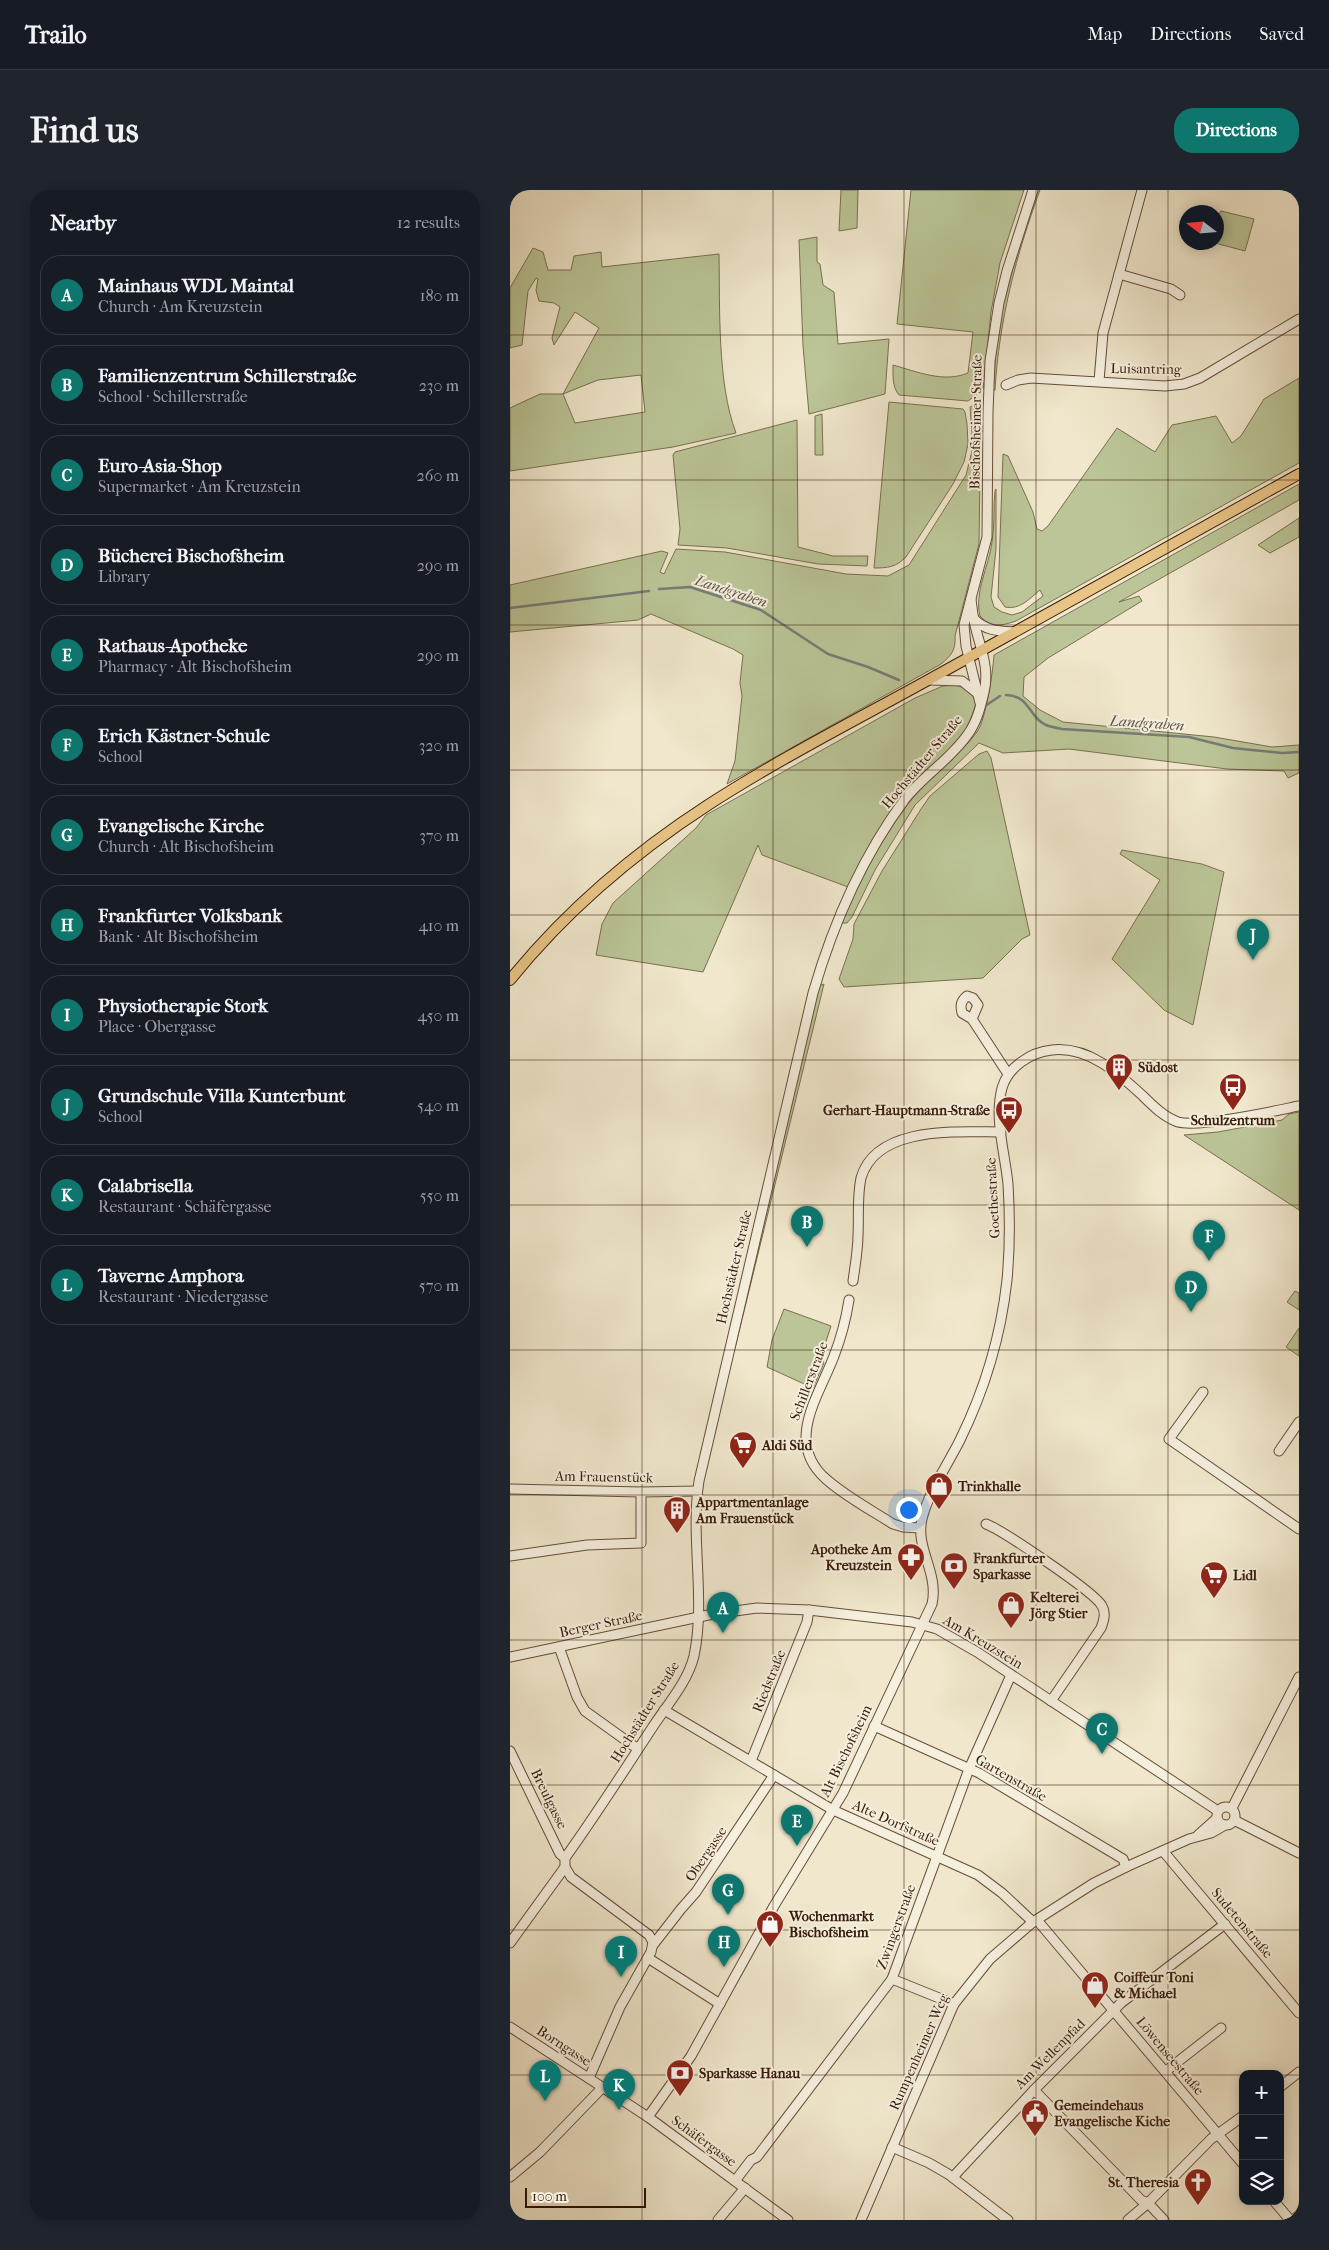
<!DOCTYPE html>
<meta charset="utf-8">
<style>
:root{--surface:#171b24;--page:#20242c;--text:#f1f3f6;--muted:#9ea1a6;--line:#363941;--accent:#0f766e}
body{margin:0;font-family:"IM FELL French Canon",serif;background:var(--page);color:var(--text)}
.controls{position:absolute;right:15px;bottom:15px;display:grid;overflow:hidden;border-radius:10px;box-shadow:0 2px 12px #0003}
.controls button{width:45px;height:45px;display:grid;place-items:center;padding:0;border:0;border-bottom:1px solid var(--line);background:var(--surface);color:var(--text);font:25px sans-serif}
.compass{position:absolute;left:669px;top:15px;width:45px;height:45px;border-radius:50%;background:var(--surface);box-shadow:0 2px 12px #0003;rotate:286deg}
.scale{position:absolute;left:15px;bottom:12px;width:121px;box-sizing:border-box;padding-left:5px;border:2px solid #381a07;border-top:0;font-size:14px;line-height:18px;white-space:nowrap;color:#381a07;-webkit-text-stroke:4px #f5efde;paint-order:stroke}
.you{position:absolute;left:398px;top:1319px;width:18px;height:18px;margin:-12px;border:4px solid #fff;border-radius:50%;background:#1a73e8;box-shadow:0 0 0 8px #1a73e833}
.badge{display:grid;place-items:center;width:32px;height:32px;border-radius:50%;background:var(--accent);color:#fff;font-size:16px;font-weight:700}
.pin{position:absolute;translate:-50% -41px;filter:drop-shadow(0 1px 2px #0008)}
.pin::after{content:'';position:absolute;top:26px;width:18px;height:15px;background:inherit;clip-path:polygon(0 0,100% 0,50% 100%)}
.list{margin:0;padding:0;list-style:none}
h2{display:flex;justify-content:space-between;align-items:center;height:65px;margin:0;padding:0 20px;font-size:21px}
h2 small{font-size:16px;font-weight:400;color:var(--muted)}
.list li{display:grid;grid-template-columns:32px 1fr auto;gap:15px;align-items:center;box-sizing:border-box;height:80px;margin:0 10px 10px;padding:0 10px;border:1px solid var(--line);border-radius:20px}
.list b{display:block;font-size:19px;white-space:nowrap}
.list p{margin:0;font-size:16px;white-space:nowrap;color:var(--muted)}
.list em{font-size:16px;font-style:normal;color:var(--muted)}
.icon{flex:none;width:28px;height:28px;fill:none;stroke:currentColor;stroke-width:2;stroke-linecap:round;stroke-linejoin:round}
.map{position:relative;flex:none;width:789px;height:2030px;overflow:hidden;border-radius:20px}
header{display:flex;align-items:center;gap:30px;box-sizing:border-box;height:70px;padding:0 25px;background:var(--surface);border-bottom:1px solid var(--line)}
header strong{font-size:24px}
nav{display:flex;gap:28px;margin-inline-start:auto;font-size:18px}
.intro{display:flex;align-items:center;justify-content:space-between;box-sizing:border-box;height:120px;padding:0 30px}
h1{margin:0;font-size:35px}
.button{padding:12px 22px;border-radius:20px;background:var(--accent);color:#fff;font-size:18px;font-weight:700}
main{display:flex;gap:30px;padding:0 30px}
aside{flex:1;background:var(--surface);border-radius:20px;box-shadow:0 2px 12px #0003}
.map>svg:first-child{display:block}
</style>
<header>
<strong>Trailo</strong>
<nav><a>Map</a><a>Directions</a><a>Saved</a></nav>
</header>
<div class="intro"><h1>Find us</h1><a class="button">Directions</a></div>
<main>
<aside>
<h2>Nearby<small>12 results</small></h2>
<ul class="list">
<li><span class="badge">A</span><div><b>Mainhaus WDL Maintal</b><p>Church · Am Kreuzstein</p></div><em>180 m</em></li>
<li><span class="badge">B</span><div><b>Familienzentrum Schillerstraße</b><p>School · Schillerstraße</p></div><em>230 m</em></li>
<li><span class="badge">C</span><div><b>Euro-Asia-Shop</b><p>Supermarket · Am Kreuzstein</p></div><em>260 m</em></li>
<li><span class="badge">D</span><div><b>Bücherei Bischofsheim</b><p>Library</p></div><em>290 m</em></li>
<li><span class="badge">E</span><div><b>Rathaus-Apotheke</b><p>Pharmacy · Alt Bischofsheim</p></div><em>290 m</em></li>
<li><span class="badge">F</span><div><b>Erich Kästner-Schule</b><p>School</p></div><em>320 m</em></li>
<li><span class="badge">G</span><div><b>Evangelische Kirche</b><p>Church · Alt Bischofsheim</p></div><em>370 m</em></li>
<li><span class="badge">H</span><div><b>Frankfurter Volksbank</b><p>Bank · Alt Bischofsheim</p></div><em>410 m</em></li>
<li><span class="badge">I</span><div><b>Physiotherapie Stork</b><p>Place · Obergasse</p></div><em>450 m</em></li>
<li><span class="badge">J</span><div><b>Grundschule Villa Kunterbunt</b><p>School</p></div><em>540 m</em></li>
<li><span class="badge">K</span><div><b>Calabrisella</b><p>Restaurant · Schäfergasse</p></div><em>550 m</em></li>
<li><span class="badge">L</span><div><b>Taverne Amphora</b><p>Restaurant · Niedergasse</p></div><em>570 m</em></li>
</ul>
</aside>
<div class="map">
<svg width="789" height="2030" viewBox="0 0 789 2030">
<rect width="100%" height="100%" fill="#f0e7cc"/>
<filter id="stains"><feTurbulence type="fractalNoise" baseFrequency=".004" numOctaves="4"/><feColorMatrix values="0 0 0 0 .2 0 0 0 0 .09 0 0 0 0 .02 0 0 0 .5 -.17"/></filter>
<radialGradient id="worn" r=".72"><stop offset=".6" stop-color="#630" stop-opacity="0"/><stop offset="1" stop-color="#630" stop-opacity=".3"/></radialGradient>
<g fill="#bbc597" stroke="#7a704f" fill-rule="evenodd">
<path d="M331 0H348L347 38 329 41Z"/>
<path d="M401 0H514L490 73 481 122 473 200 458 211 389 205C382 197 383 185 383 175 408 182 434 193 458 183L463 142 387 134Z"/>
<path d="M527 0H530C506 65 489 131 485 200L483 201C485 162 490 123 500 84 507 56 518 28 527 0Z"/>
<path d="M711 21 744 29 735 61 705 53 707 27Z"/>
<path d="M307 47V72L310 74 313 95 324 102 328 154 379 149 375 204 299 224 293 156 289 50Z"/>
<path d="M23 58 33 62 38 80H61L64 66 91 62 92 77 209 64C210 117 207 193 226 243L163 257 0 281V218L30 204H53L89 138 65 122 44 155 42 148 50 117 44 113 29 111 26 100 28 89 26 88 18 101 12 155 0 158V98ZM131 185 135 222 65 233 53 204 88 190Z"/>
<path d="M789 188V273L506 431C491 436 481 438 470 426 464 402 479 376 482 352 485 335 483 318 485 301L486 299V359L481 407 484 417 492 422 502 425 512 422 533 406 530 400C519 409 510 420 495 417L488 407 493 264 498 266 523 322 527 339 532 341 538 336 607 238 645 262 662 235 706 226 722 253 731 246 754 209Z"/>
<path d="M379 212 453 219 455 222 457 234 458 254 454 272 443 294 396 367C386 377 378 378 364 378Z"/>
<path d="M471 212 469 354 445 446C446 460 441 466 431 474L217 594 225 571 232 506 230 493 233 465 223 459 141 424 128 430 0 442V395L152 361 158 363 150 382 154 384 166 359 215 362 336 384 378 386 399 375 456 285 463 257 460 217Z"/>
<path d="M312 224 313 265H305V226Z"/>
<path d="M287 230 288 357 323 366H358L357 376 308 374 217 358 168 355 170 339 163 265 165 262Z"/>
<path d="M789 294V310L609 412 629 406 632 411 538 468 514 487 513 506 530 520 553 532 704 547 762 557 789 555V583L778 588 774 581 717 579 559 559 493 563 469 553 405 615 365 680 342 727 337 733H331C350 691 370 651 398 614 418 588 447 569 467 542 476 530 483 481 484 465Z"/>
<path d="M789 328V347L760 363 748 355Z"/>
<path d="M444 495C512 508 406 587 393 604 372 633 354 665 338 697L252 665 248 655 193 782 86 765 92 734 103 713 186 638 196 625 405 508 433 496Z"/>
<path d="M477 561 481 568 520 745 512 749 473 788 334 797 329 789 343 749 344 734 372 681 411 619 420 606 469 564Z"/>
<path d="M612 660 692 674 714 682 683 835 654 820 602 769 650 690 610 664Z"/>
<path d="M314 794 225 1158H222L309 796Z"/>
<path d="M789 922V1020L674 945 708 942 772 930 779 924Z"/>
<path d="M785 1101 789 1103V1120L777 1112Z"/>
<path d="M274 1119 321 1136 311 1167 314 1173 303 1198 257 1177 262 1150Z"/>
<path d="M789 1138V1166L776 1157Z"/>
</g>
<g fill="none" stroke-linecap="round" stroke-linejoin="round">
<g stroke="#767c77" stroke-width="2.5">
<path d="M149 399 180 397 251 420 318 464 358 477 389 490"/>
<path d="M0 418 139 401"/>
<path d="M496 505C521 506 518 527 536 535 541 537 547 538 552 539L679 547 723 558 772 563 789 562"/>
<path d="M475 516 490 506"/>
</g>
<g stroke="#664d38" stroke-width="11">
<g id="minor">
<path d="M609 84 661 99 670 105"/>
<path d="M589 191 593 143 632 0"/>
<path d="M496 195 508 190 521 188 655 196 674 194 690 188 789 129"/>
<path d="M464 429C476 441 488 441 504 442"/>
<path d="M419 490 452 491 467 503"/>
<path d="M470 513 456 456 454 435 477 347 478 222 480 171 489 113 497 81 523 0"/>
<path d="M462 829 468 815 463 808 457 806C451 811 450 815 452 823L462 829 498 884"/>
<path d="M343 1091C345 1076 348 1060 348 1045 349 1027 347 1006 351 988 366 935 449 942 491 942"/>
<path d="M339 1110C336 1129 331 1148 324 1166 309 1206 274 1252 316 1289 335 1306 361 1320 383 1334L393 1337 410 1338"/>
<path d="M693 1202 659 1249 789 1339"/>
<path d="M769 1261 789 1232"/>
<path d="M0 1299 131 1302 187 1301"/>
<path d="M476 1334C492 1340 586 1403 592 1416 596 1423 594 1430 591 1438L541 1511"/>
<path d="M0 1366 77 1355 131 1353V1302"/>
<path d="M49 1457 67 1507 75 1521 128 1559"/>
<path d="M0 1467 203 1424 247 1418 299 1420 402 1432 427 1439 467 1462 708 1621"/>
<path d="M154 1520 323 1620 468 1685 492 1703 523 1732"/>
<path d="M364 1536 469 1583 613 1669 616 1677"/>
<path d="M0 1561 50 1664 55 1668"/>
<path d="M241 1571 297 1432 299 1420"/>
<circle cx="716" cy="1626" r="9"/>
<path d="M722 1618 789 1487"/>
<path d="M724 1630 789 1663"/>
<path d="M688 1645 707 1628"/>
<path d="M653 1661 789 1823"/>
<path d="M527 1730 733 1974"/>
<path d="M0 1753 55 1677"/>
<path d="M143 1755 171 1719 186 1702 264 1585"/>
<path d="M138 1768 210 1814"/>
<path d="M382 1789 444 1814"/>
<path d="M0 1837 138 1927 278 2030"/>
<path d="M656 1881 711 1838"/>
<path d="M79 1888 110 1817 141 1762 143 1752 139 1745 61 1687 55 1677V1668C86 1625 115 1579 144 1535 158 1514 178 1491 184 1466 196 1409 180 1348 189 1291L303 803C323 734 352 667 395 609 414 585 441 569 458 544 467 532 471 515 474 502 480 478 470 458 465 435 463 427 462 418 461 409"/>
<path d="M770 1897 789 1882"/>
<path d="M524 1900 631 2010 638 2013 654 2030"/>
<path d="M138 1927 181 1866 264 1716 333 1603 422 1414C429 1382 405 1359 412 1329 418 1303 438 1274 450 1250 474 1201 491 1145 497 1090 500 1058 500 1026 498 994 495 963 484 929 492 898 498 877 521 862 542 860 578 856 608 883 633 906 643 916 654 927 668 932 689 938 764 921 789 916"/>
<path d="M382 1957 419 1973 438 1984 498 2030"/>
<path d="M0 1987 30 1962 92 1898"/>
<path d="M443 1987 524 1900 611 1813 715 1734"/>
<path d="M225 1991 241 1970 247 1967 382 1789 459 1579 501 1485"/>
<path d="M764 2011 780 2030"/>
<path d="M208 2030 235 1998"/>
<path d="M351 2030 444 1814 480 1769 523 1732 584 1693 616 1677 679 1649 701 1643 715 1635"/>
<path d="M618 2030 638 2013 701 1949 733 1926"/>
<path d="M783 2030 789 2025"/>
</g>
</g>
<g stroke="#381a07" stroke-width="12">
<path id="major" d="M0 790C55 722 124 663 198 615 269 569 346 530 420 489 543 420 666 352 789 284"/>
</g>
<use href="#minor" stroke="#f5efde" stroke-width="9"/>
<use href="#major" stroke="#e8c486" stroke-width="10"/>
</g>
<path fill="none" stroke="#381a07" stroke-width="1" stroke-opacity="0.55" d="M132 0V2030M263 0V2030M394 0V2030M526 0V2030M658 0V2030M0 145H789M0 290H789M0 435H789M0 580H789M0 725H789M0 870H789M0 1015H789M0 1160H789M0 1305H789M0 1450H789M0 1595H789M0 1740H789M0 1885H733M770 1885H789"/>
<defs>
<g id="building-pin" transform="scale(1.4375)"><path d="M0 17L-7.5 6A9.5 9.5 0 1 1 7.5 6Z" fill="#8f2418" stroke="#f5efde"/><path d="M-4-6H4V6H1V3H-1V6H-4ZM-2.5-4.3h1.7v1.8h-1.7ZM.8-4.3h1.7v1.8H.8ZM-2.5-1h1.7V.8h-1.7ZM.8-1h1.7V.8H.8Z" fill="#fff"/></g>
<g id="bus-pin" transform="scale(1.4375)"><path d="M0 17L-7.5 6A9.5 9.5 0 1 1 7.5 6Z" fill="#8f2418" stroke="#f5efde"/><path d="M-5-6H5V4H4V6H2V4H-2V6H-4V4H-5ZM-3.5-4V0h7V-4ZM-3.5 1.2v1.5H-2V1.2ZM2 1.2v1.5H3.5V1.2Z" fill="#fff"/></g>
<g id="supermarket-pin" transform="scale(1.4375)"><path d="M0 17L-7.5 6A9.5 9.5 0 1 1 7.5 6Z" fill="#8f2418" stroke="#f5efde"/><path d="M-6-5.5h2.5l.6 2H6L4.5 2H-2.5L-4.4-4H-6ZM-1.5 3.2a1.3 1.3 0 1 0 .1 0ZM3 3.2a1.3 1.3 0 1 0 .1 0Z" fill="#fff"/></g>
<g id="shop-pin" transform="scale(1.4375)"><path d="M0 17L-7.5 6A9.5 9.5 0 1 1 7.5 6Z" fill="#8f2418" stroke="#f5efde"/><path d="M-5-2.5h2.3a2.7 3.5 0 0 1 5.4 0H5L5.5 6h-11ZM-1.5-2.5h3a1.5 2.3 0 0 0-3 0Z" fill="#fff"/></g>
<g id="pharmacy-pin" transform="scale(1.4375)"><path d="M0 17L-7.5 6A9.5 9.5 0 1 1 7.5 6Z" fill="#8f2418" stroke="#f5efde"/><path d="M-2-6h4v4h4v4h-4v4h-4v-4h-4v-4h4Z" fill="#fff"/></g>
<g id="bank-pin" transform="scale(1.4375)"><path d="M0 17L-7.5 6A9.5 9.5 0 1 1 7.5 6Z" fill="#8f2418" stroke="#f5efde"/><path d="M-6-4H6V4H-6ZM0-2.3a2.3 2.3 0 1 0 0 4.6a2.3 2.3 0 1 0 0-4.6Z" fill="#fff"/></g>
<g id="civic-pin" transform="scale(1.4375)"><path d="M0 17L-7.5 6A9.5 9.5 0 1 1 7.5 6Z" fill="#8f2418" stroke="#f5efde"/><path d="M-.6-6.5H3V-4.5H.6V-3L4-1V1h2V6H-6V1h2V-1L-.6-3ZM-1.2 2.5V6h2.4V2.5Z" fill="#fff"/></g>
<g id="church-pin" transform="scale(1.4375)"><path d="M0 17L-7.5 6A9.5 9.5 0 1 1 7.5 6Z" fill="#8f2418" stroke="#f5efde"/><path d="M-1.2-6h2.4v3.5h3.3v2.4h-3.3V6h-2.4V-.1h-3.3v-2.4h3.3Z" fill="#fff"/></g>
</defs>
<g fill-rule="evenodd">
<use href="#building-pin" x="609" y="877"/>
<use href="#bus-pin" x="723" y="897"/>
<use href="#bus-pin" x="499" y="920"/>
<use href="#supermarket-pin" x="233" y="1255"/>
<use href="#shop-pin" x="429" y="1296"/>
<use href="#building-pin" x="167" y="1320"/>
<use href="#pharmacy-pin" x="401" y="1367"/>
<use href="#bank-pin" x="444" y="1376"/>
<use href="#supermarket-pin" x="704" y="1385"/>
<use href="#shop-pin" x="501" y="1415"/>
<use href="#shop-pin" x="260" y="1734"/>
<use href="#shop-pin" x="585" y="1795"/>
<use href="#bank-pin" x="170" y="1883"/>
<use href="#civic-pin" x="525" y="1923"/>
<use href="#church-pin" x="688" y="1992"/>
</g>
<g text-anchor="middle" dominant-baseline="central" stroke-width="4" stroke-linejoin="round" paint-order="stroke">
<g font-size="14" fill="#381a07" stroke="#f5efde">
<text transform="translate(636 179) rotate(1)">Luisantring</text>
<text transform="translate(466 232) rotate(-89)">Bischofsheimer Straße</text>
<text transform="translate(412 572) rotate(-50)">Hochstädter Straße</text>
<text transform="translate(483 1008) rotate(-93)">Goethestraße</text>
<text transform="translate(224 1077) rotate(-77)">Hochstädter Straße</text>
<text transform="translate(299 1191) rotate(-69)">Schillerstraße</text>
<text transform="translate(94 1287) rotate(1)">Am Frauenstück</text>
<text transform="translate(91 1434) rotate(-12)">Berger Straße</text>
<text transform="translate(473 1452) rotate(31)">Am Kreuzstein</text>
<text transform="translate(259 1491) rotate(-68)">Riedstraße</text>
<text transform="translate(135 1522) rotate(-58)">Hochstädter Straße</text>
<text transform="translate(336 1561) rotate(-64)">Alt Bischofsheim</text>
<text transform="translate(501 1588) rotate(30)">Gartenstraße</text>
<text transform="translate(39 1609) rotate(64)">Breulgasse</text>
<text transform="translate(386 1633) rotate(24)">Alte Dorfstraße</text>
<text transform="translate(196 1664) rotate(-56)">Obergasse</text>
<text transform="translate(732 1733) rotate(50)">Sudetenstraße</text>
<text transform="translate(386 1737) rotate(-70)">Zwingerstraße</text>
<text transform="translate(54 1856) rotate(33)">Borngasse</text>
<text transform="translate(409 1862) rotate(-66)">Rumpenheimer Weg</text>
<text transform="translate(540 1864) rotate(-45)">Am Wellenpfad</text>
<text transform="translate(660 1866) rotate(50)">Löwenseestraße</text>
<text transform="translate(194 1951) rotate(36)">Schäfergasse</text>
</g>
<g font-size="14" font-weight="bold" fill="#381a07" stroke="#f5efde" text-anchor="start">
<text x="628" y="877">Südost</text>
<text x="480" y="920" text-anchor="end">Gerhart-Hauptmann-Straße</text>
<text x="723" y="930" text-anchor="middle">Schulzentrum</text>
<text x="252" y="1255">Aldi Süd</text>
<text x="448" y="1296">Trinkhalle</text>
<text x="186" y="1312">Appartmentanlage<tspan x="186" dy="16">Am Frauenstück</tspan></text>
<text x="382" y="1359" text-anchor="end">Apotheke Am<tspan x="382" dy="16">Kreuzstein</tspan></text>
<text x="463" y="1368">Frankfurter<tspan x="463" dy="16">Sparkasse</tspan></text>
<text x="723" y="1385">Lidl</text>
<text x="520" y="1407">Kelterei<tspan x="520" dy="16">Jörg Stier</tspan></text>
<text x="279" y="1726">Wochenmarkt<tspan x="279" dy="16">Bischofsheim</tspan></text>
<text x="604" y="1787">Coiffeur Toni<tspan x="604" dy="16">&amp; Michael</tspan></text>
<text x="189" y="1883">Sparkasse Hanau</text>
<text x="544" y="1915">Gemeindehaus<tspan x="544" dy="16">Evangelische Kiche</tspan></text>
<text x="669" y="1992" text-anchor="end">St. Theresia</text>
</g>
<g font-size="15" font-style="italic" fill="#5c5348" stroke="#f5efde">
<text transform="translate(221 401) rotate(18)">Landgraben</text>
<text transform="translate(637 533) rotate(4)">Landgraben</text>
</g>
</g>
<rect width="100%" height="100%" filter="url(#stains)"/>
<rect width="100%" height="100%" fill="url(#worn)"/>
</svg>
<div class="controls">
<button>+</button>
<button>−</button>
<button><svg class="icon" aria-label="layers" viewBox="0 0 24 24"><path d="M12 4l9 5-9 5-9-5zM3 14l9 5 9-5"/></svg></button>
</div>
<svg class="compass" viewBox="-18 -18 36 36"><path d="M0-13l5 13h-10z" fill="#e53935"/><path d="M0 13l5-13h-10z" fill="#9ea1a6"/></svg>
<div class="scale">100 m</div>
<div class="you"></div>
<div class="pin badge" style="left:213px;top:1443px">A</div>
<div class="pin badge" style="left:297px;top:1057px">B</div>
<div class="pin badge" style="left:592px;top:1564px">C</div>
<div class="pin badge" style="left:681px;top:1122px">D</div>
<div class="pin badge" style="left:287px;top:1656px">E</div>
<div class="pin badge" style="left:699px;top:1071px">F</div>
<div class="pin badge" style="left:218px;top:1725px">G</div>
<div class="pin badge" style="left:214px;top:1777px">H</div>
<div class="pin badge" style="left:111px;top:1787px">I</div>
<div class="pin badge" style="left:743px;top:770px">J</div>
<div class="pin badge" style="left:109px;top:1920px">K</div>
<div class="pin badge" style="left:35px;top:1911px">L</div>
</div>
</main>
